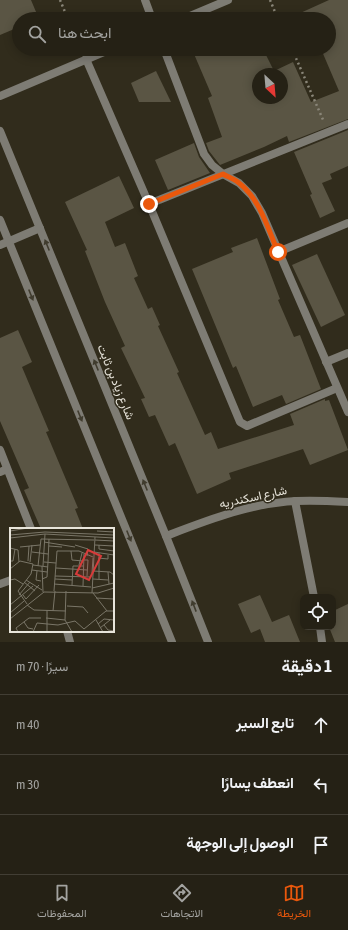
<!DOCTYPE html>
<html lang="ar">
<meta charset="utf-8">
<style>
:root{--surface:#252115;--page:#2d291e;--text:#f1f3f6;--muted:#a3a3a0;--line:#423e34;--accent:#ea580c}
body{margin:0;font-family:"Asap Condensed",Vazirmatn,sans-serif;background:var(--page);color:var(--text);direction:rtl}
.controls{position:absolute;right:12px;bottom:12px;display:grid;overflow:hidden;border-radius:8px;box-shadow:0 2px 10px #0003}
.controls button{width:36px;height:36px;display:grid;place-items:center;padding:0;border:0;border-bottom:1px solid var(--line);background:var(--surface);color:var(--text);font:20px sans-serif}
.compass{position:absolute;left:252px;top:68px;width:36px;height:36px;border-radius:50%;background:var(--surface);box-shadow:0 2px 10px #0003;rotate:154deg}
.stop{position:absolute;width:12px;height:12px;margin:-9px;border:3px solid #ea580c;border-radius:50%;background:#fff}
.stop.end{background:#ea580c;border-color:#fff;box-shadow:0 1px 4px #0008}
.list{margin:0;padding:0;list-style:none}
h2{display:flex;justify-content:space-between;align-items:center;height:52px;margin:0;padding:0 16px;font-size:17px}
h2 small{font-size:13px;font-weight:400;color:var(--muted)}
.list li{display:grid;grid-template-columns:26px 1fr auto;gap:12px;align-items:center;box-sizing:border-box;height:60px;padding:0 16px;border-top:1px solid var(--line)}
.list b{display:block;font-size:15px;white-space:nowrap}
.list em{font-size:13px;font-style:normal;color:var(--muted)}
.icon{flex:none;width:22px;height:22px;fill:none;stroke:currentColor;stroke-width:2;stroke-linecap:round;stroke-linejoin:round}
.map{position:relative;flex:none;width:348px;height:642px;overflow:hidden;direction:ltr}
.search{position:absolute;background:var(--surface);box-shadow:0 2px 10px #0003;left:12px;right:12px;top:12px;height:44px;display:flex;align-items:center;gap:10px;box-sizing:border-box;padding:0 14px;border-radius:22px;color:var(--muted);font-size:15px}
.sheet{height:232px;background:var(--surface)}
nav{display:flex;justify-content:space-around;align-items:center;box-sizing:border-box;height:56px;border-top:1px solid var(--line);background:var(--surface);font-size:11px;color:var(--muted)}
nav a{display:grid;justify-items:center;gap:2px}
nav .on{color:var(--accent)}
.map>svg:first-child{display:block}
</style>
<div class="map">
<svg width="348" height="642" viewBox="0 0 348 642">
<rect width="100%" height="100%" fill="#312c1c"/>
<g fill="#5a5544" fill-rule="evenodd">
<path d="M0 0H31L39 19H19V27L0 35Z"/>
<path d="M329 0H348V119L289 142 287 136 264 147 220 165 209 151 206 143 222 137 208 98 212 96 194 54 206 49H263L274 71 293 62 311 102 339 91 321 49H329V19H287ZM258 74H282V98H258Z"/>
<path d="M156 71 171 102H139L131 83Z"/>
<path d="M348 130V166L330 174 332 179 322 183 335 211 320 218 310 195 312 194 294 152Z"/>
<path d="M194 143 199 157 210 173 168 190 155 160Z"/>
<path d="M119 176 134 208 105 222 115 247 125 243 138 276 134 278 148 309 152 307 160 325 158 326 179 372 177 373 205 435 211 432 218 449 294 425 290 414 325 399V401L329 400 348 450 310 465 303 449 229 473 231 479 197 494 175 443 169 446 155 415 149 417 141 399 145 398 121 348 125 346 105 302 85 251 87 250 65 202Z"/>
<path d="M257 238 280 299 278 300 294 337 300 335 321 389 286 404 282 395 253 407 236 366 233 368 192 269 233 252 231 248Z"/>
<path d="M317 254 345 315 321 327 292 265Z"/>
<path d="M18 330 32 362 22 367 49 431 46 432 78 508 75 509 83 529H41L24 490 29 488 0 421V338Z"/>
<path d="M260 595 272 622 289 615 300 642H265L260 629 251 633 238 604Z"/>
<path d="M348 604V642H335L329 627H333V611Z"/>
</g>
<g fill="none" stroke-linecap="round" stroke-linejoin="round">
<g stroke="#8a8679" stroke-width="2.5" stroke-dasharray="2 3" stroke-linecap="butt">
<path d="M60 0 68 19"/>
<path d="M270 0 278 19"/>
<path d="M292 49 324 122"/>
</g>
<g stroke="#7e7c74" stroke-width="8">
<path d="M145 0 152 19"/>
<path d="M183 19 228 0"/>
<path d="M164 49 204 154 212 165 223 174 239 183 252 196 262 213 348 412"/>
<path d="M86 59 149 204 240 422 247 426 254 423 337 388"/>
<path d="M0 96 111 49"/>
<path d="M0 131 166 536 208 642"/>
<path d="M149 204 348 124"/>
<path d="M0 220 172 642"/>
<path d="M0 245 40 228"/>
<path d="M278 252 348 223"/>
<path d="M326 362 348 353"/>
<path d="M0 450 31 529"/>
<path d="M0 472 7 469"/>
<path d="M295 501 314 597"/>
<path d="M166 536C208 520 251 503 296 501 313 500 331 501 348 502"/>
<path d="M0 584 11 580"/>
<path d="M320 627 322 642"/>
<path d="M67 631 70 642"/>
</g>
</g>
<defs><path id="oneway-solid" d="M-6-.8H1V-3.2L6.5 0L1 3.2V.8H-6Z"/></defs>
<g fill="#403c2e">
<use href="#oneway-solid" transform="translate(47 245) rotate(-112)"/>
<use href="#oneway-solid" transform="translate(31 295) rotate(68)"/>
<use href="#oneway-solid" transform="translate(96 365) rotate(-112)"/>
<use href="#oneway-solid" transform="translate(80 416) rotate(68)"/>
<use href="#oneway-solid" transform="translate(145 485) rotate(-112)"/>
<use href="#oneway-solid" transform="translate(129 536) rotate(68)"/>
<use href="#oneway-solid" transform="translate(194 606) rotate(-111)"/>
</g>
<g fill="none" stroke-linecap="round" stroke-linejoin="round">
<path stroke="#ea580c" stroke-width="5" d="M149 204 223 174C228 177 234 179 239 183 260 199 268 229 278 252"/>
</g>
<g text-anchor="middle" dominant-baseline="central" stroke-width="3" stroke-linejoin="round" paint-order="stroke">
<g font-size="12" fill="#e8e5db" stroke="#312c1c">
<text transform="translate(116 382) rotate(68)">شارع زياد بن ثابت</text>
<text transform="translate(253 497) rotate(-12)">شارع اسكندريه</text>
</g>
</g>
<g transform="translate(10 528)">
<rect width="104" height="104" fill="#312c1c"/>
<path fill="none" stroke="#7a7668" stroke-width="1" d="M0 3 18 0M87 3 104 4M0 7 35 4 104 7M0 10 35 6 104 10M85 12 104 13M34 14 65 19M65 17 78 21 77 28M85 17 104 18M89 17V21L104 23M39 18 52 19M10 19 30 17M0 20 8 22 9 34M61 23 62 32 73 33M22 24 38 26M84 24 104 27M88 30 98 31V27M74 32H78L77 48M0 33H3L5 21M18 33 19 18M20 34 22 17M34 34 46 35M38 34 39 11M23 37 38 39M69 37 72 25M28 38 31 11 84 12M32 38 33 64M33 38 35 6M46 40 77 42M0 41 10 33 23 36 21 46 8 63 17 76M22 42 37 44M27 43 26 52 31 53M83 43 100 44 104 47M98 44 99 56M82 45 83 30M45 48 81 49M32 51 37 49 38 34M45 51 62 52M83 51 98 52M89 51V25M0 52 5 51 13 56M16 52 32 62M14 54 25 63M44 56 81 59M62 57 63 38H73M73 58 74 26M82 60 104 55M44 63 47 23H69L83 29M56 63 55 92 62 104M82 65 85 9M83 65 97 83M9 67 20 54M13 67 16 71 29 57M86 70 104 71M0 77 23 58M17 77 24 82 56 83M57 78 73 79 78 85M37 82V104M43 83 45 63M0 85 14 73M36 90 55 92M0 91 34 64 88 65 104 60M86 92 93 104M14 94 18 100 23 101M88 96 94 91 104 92M94 97 98 102 104 103M90 100 100 92M8 104 6 100 19 90H31M23 104 27 95 48 97 65 93 74 101 96 83H104"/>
<path fill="#d83b3a" fill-opacity="0.15" stroke="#d83b3a" stroke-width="2" d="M78 22 91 28 79 52 66 46Z"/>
<rect width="104" height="104" fill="none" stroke="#e8e5db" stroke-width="2"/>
</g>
</svg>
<div class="controls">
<button><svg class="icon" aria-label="locate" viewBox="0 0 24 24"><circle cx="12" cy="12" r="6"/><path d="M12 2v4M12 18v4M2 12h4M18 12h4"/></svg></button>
</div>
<svg class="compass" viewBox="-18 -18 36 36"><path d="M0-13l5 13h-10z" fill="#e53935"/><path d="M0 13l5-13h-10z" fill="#a3a3a0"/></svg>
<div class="stop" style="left:278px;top:252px"></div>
<div class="stop end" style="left:149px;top:204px"></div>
<div class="search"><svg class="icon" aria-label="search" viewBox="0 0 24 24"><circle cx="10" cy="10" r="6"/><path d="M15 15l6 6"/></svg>ابحث هنا</div>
</div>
<section class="sheet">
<h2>1 دقيقة<small>سيرًا · 70 m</small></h2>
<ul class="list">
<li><svg class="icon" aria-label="ahead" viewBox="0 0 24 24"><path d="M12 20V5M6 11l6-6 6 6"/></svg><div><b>تابع السير</b></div><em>40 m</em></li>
<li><svg class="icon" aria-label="left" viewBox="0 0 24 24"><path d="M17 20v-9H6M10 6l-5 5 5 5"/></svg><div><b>انعطف يسارًا</b></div><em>30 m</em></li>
<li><svg class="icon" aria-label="arrive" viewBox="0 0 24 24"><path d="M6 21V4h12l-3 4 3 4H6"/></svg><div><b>الوصول إلى الوجهة</b></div></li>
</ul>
</section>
<nav>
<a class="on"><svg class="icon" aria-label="map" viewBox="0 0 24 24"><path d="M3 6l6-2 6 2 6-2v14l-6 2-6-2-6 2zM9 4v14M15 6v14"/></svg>الخريطة</a>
<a><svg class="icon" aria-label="directions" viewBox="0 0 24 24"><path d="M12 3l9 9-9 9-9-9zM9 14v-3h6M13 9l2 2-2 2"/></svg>الاتجاهات</a>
<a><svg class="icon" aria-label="saved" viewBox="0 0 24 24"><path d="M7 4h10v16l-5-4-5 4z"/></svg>المحفوظات</a>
</nav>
